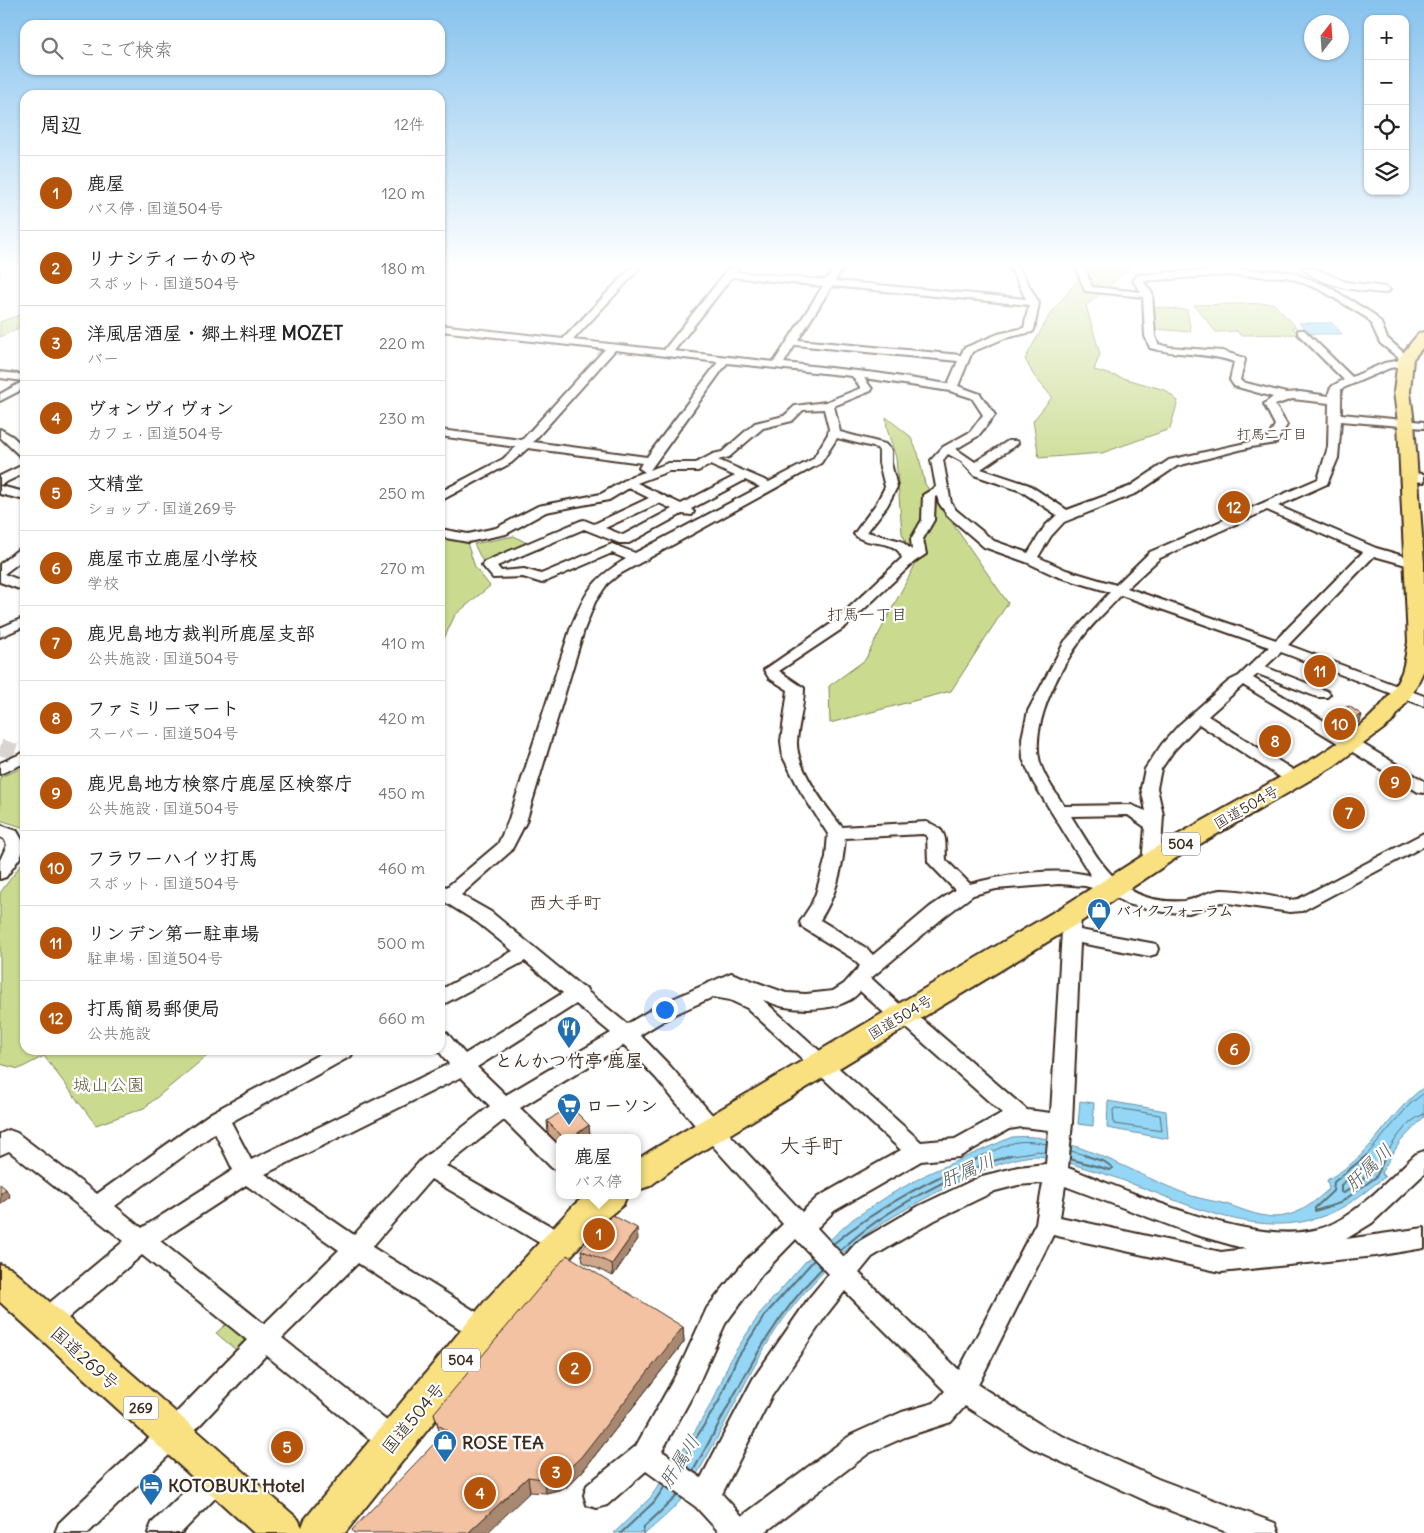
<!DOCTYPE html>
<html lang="ja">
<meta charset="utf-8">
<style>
:root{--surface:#fff;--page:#f2f2f2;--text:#222;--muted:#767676;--line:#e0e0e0;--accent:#b45309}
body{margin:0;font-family:Delius,"Klee One",sans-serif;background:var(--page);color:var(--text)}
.controls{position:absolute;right:15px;top:15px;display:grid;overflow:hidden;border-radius:10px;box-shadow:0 1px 4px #0004}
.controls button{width:45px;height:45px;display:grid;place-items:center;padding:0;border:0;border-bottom:1px solid var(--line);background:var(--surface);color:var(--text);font:25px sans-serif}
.compass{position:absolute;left:1304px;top:15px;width:45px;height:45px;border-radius:50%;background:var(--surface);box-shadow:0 1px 4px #0004;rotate:17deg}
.you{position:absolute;left:664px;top:1009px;width:18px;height:18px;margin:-12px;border:4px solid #fff;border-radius:50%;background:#1a73e8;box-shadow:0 0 0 8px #1a73e833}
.badge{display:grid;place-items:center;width:32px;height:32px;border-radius:50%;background:var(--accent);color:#fff;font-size:16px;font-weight:700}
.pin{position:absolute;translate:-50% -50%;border:2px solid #fff;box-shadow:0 1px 5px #0006}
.popup{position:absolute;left:556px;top:1134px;width:85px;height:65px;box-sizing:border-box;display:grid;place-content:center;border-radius:10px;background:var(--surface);filter:drop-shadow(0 1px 4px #0005);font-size:16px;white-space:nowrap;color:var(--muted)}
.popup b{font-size:19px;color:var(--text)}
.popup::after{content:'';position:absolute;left:50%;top:100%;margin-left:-10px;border:10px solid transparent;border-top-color:var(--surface)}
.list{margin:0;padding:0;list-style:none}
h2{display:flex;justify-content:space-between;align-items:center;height:65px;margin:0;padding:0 20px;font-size:21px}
h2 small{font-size:16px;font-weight:400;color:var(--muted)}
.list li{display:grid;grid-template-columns:32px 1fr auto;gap:15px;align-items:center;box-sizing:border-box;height:75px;padding:0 20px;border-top:1px solid var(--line)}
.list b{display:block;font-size:19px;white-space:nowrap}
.list p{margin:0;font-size:16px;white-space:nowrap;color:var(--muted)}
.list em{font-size:16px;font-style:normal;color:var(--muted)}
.icon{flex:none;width:28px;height:28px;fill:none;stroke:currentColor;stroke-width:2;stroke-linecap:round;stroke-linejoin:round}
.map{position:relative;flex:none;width:1424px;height:1533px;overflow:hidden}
.search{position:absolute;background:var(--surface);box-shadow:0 1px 4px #0004;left:20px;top:20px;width:425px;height:55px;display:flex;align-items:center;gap:12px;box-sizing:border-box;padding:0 18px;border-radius:15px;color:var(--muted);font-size:19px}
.panel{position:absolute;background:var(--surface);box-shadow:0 1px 4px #0004;left:20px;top:90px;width:425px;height:965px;border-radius:15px}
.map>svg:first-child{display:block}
</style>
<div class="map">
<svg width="1424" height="1533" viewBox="0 0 1424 1533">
<rect width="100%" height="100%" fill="#fff"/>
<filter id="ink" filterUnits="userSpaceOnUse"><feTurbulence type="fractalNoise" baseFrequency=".02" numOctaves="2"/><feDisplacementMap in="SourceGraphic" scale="10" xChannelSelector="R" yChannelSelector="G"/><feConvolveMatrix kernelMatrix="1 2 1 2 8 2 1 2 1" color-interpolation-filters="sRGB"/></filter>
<g filter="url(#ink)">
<g fill="#cadb90" stroke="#828257">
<path d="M1087 268H1130L1086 306 1100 354 1094 370 1165 390 1178 401 1170 429 1102 453 1039 458 1033 421 1052 397 1034 376 1025 359 1049 316Z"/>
<path d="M1273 303 1296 327H1292L1299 334 1240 335 1237 331 1216 332 1194 305Z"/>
<path d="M1154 307 1187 310 1191 332 1155 329Z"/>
<path d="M25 313V325L0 337V322Z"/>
<path d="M886 417 910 436 918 453 925 484 1008 603 951 691 830 723 829 686 865 660 915 565 902 533 896 458 887 429Z"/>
<path d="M514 536 534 547 487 570 474 544Z"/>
<path d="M444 539 466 540 475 567 490 586 455 615 440 647V541Z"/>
<path d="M25 767V828L0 820V777Z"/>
<path d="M25 859V1050H214L144 1108 96 1125 44 1056 19 1069 0 1064V893Z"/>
<path d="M232 1319 260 1341 244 1357 216 1333Z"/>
</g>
<g fill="#93d6f5" stroke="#70919f">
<path d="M1299 323H1332L1342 334H1309Z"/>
<path d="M1424 1087V1117L1400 1142 1381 1173 1385 1177C1371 1187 1357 1199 1343 1207 1262 1253 1173 1194 1095 1171 1077 1166 1055 1157 1036 1156 1001 1156 926 1197 894 1216 843 1245 794 1298 764 1349 741 1388 723 1430 700 1469 693 1479 688 1492 680 1501 670 1513 657 1523 646 1533H614L650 1498 689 1441 714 1399 731 1358 761 1312 805 1262 853 1219 891 1194 929 1173 1012 1137C1072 1131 1137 1177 1192 1196 1204 1200 1217 1201 1229 1205 1247 1211 1269 1221 1288 1215 1305 1211 1316 1200 1329 1189L1327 1180C1339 1173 1351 1165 1361 1155 1384 1132 1397 1107 1424 1087Z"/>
<path d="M1080 1101 1094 1103 1093 1126 1078 1124Z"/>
<path d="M1108 1101 1166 1111 1168 1139 1107 1128Z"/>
</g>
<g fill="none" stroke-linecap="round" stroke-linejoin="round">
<g stroke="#5e6f74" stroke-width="1">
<path d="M1116 1108 1160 1115 1162 1131 1114 1124 1113 1110Z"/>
<path d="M1071 1151 1088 1156"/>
<path d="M983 1156C1011 1143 1015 1138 1047 1144"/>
<path d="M1007 1156 1038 1151 1046 1153"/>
<path d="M1366 1156 1410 1104 1424 1093"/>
<path d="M1385 1156C1394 1141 1406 1121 1424 1114"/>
</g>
<g stroke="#5e6f74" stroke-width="2">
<path d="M1367 1155 1334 1182 1333 1191 1315 1208V1211L1340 1203 1376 1177 1386 1155"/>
<path d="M1070 1159 1110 1170 1113 1168 1105 1162 1084 1155"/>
<path d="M1368 1163 1372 1165 1369 1174 1344 1193 1341 1192V1185Z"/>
<path d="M833 1244C879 1206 931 1180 985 1155"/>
<path d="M840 1251C883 1210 954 1173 1011 1155"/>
<path d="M681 1462 719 1401 736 1360 765 1315 814 1260"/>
<path d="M693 1471C734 1399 763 1328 822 1268"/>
<path d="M621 1533 654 1502 665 1486"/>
<path d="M643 1533 644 1527 678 1495"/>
</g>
<path stroke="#70919f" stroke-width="2" d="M0 273V277"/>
<path stroke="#d8d4d2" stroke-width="16" stroke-dasharray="16 8" stroke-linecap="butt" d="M0 747 25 755"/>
<g stroke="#3b2a1e" stroke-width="4">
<g id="minor">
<path d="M631 268H640L573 340 664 350 729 268H738L736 272 826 280 834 268H843L835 281 1026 299 1015 276 1009 268H1019L1039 303 1034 330 1032 332 1005 338 972 352 958 386 980 394 995 415 978 436 956 449 975 462 1008 441H1016L1018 443 1016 445 981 469 1029 485 1067 510 1129 487 1169 460 1268 438 1275 425 1264 404 1273 397 1234 386 1230 380 1234 362C1207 352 1178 356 1150 348L1145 336 1143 297 1085 291 1076 268H1085L1092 287 1141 292 1133 281 1137 276 1140 275 1227 269 1291 272 1327 286 1373 314 1381 323 1387 338 1411 359 1409 365 1390 368 1341 389V414L1424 422V428L1341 421 1338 458 1327 484 1278 506 1376 548 1424 562V570L1374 556 1288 645 1424 696V706L1281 652 1265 667 1327 691 1330 694 1327 697H1317L1258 674 1253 678 1424 781V793L1418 792 1243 685 1208 716 1301 775 1303 779 1301 783H1289L1199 724 1174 750 1161 769 1157 788 1163 815 1160 865 1157 869 1151 871 1145 869 1142 865 1145 827 1128 815 1071 816C1101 863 1120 906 1185 901 1198 899 1209 890 1222 890 1244 890 1268 896 1290 900L1298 899 1424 833V846L1302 911 1290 912 1221 902 1189 913 1164 912 1127 904 1107 892 1085 886 1059 884 996 889 973 895 944 917 871 978 908 1012 923 1020 1027 1110 1051 1113 1063 914 1065 909 1072 908 1079 909 1081 914 1080 930 1156 944 1158 949 1156 954 1149 956 1080 943 1072 1123 1068 1168C1133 1192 1259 1251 1325 1227 1356 1216 1392 1176 1416 1154L1424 1151V1174L1372 1223 1346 1239 1424 1228V1248L1376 1256 1221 1272 1053 1235 978 1385 1049 1430 1158 1479 1275 1523 1279 1533H1229L1153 1504 1031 1448 965 1406 951 1422 905 1437 869 1453 764 1533H720L696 1507 646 1471 607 1505 597 1508 587 1505 584 1495 587 1485 636 1446 678 1371 707 1308 746 1260 783 1224 704 1136 656 1078 624 1045 520 1108 560 1147V1170L552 1168 504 1120 446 1166 568 1236 572 1243 568 1250 560 1253 552 1250 431 1179 372 1247 494 1323 497 1331 494 1339 485 1342 476 1339 358 1263 282 1338 402 1433 406 1442 402 1451 393 1455 384 1451 266 1355 195 1430 88 1533H55L59 1523 112 1472 177 1412 247 1340 142 1255 54 1330 45 1333 36 1330 33 1322 36 1314 124 1241 9 1151 0 1155V1134L9 1130 17 1133 97 1194 211 1113 327 1050H354L351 1056 231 1122 251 1160 449 1064 438 1050H440V1030L447 1033 465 1054 563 993 525 961 440 1006V990L513 951 477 922 440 899V885L447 887 498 844 508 822 570 630C585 593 591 580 626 559L612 553 542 583 523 577 493 578 482 565 484 562 580 521 584 520 594 524 649 498 629 488 609 500 546 512 506 534 468 542 440 537V529L468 534 496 528 538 506 601 494 632 476 645 472 639 468 642 463 528 448 511 463 440 501V492L503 459 516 447 440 436V430L522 440 605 349 440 331V325L563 339ZM1227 275 1287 277 1321 290 1367 318 1371 323 1380 343 1401 360 1384 363 1352 377 1304 330H1298V334L1344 380C1336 384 1328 386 1329 396L1300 392 1286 393 1242 382 1240 380 1245 360 1244 358 1222 351 1169 347 1158 344 1155 336 1152 293 1143 281ZM732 277 823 286 774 362 674 351ZM832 286 1029 305 1024 328 998 334 964 348 961 355 798 340ZM795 345 958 361 948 384 876 373 784 363ZM615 350 718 362 647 457 533 442ZM727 363 852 376 861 388 826 402 795 406 784 416 755 423 722 452 713 454 696 463H668L650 470ZM864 378 950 391 972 398 983 415 970 432 943 447 931 460 936 487 923 495 922 520 911 539 912 550 901 541 867 532 887 506 897 487 891 463V450L885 444 840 432 834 406 871 391 872 389ZM1292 399 1329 403 1328 447 1318 479 1150 552 1116 585 1066 570 1038 557 1051 536 1064 522 1137 493 1177 466 1251 447 1276 443 1287 425 1275 405ZM824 409 829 429 828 434 813 459 769 482 718 460 729 457 763 428 792 421 803 410ZM837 438 877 448 879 451V463L885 487 876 504 854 534C866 548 896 537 902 558L835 621 764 670 769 678 788 690 781 741 783 757 801 792 828 834 826 857 816 893 811 905 800 922 802 927 852 958 860 966 844 984 833 991 806 994 786 993 731 973 659 1005 627 1024 588 992 586 988 582 987 491 912 461 895 511 851 526 822 584 630 595 602 607 584 618 575 821 463ZM948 454 961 461 974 475 1021 491 1057 515 1045 526 1028 553 994 541 956 510 951 503 943 460ZM710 465 735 476 681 504 637 483 669 471H698ZM745 480 760 487 635 553 612 544 541 574 524 569 501 571 497 566 584 529 619 543H629L682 514 692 515 694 512 691 509ZM937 496 939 503 948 516 984 547 1026 562 1056 576 1110 592 1065 641 1028 711 1022 738 1023 759 1033 782 1091 876C1058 866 1003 875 970 884L946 860C945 840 949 829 926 822L842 827C826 807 796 768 797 742 798 724 804 707 804 688L779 671 845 627 914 562 926 554 923 539 934 520 935 497ZM659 503 672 509 623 535 605 528ZM1267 510 1363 552 1276 640 1127 588 1160 558ZM1121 595 1269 647 1239 676 1229 681 1179 725 1162 744 1145 769 1141 788 1146 811 1131 805 1064 806C1055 791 1042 775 1039 758 1032 723 1058 672 1078 644 1089 626 1107 611 1121 595ZM923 834 927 836 928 862 955 890 930 907 873 955 866 948 820 920C836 896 843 867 845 838ZM860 991 894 1022 909 1030 1002 1113 955 1139 921 1142 763 1000C770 1002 778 1006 785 1007 807 1011 846 1010 860 991ZM713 997 730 1000 747 1008 901 1150 818 1197 802 1212 720 1124 670 1066 640 1035 673 1015ZM576 1004 611 1033 506 1095 477 1067ZM461 1077 490 1106 421 1160 354 1235 265 1174ZM1022 1127 1049 1130 1046 1164 1018 1167 982 1176 919 1206 856 1243 844 1257 817 1228 834 1211 921 1161 959 1157 1009 1129ZM215 1133 233 1170 142 1228 115 1206ZM1043 1183 1036 1223 959 1370 859 1273 872 1257 935 1220 995 1191 1018 1185ZM246 1185 339 1250 264 1324 160 1241ZM1065 1186 1193 1234 1246 1249 1221 1252 1060 1217ZM796 1239 829 1274 809 1298 753 1379 701 1478 662 1451 696 1389 725 1324 762 1274ZM845 1291 945 1391 934 1403 902 1412 851 1435 742 1516 722 1494 771 1397 827 1314Z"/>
<path d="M1302 268H1313L1346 282 1385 287 1390 290 1385 293C1358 291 1323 287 1302 268Z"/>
<path d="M0 372 25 375V388L0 401V394L24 381 0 378Z"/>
<path d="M0 429 12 436 25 448V459L21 457 0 437Z"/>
<path d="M25 464V473L0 485V476Z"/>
<path d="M1408 473 1424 474V482L1404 480 1402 477 1404 474Z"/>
<path d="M0 486 25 492V500L0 494Z"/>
<path d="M25 547V558L4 574 25 582V591L0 582V564L20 548Z"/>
<path d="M25 617V626L0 637V628Z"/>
<path d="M25 752V763L0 774V763Z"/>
<path d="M0 825 17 831 25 845 21 856 6 877 0 879V860L7 845 4 839 0 837Z"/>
<path d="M219 1463 228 1467 232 1476 228 1485 181 1533H148L152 1523 210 1467Z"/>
</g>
</g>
<g stroke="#3b2a1e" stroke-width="4">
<g id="highway">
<path d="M1424 332V346L1413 359 1410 392 1414 423 1424 563V670L1413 693 1391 723 1334 766 1176 858 1082 921 674 1168 650 1186 638 1190V1159L652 1150 1062 907 1158 846 1318 756C1351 734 1386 711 1402 672 1405 663 1406 652 1408 642L1398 423 1394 392 1398 359 1419 333Z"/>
<path d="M586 1195H627L623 1205 598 1225 512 1324 345 1533H254L0 1302V1264L12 1269 298 1519 302 1527 305 1519 486 1300 574 1205Z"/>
</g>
</g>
<use href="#minor" fill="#fff" fill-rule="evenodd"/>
<use href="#highway" fill="#f9e181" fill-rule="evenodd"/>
</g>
<g fill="#d0a78b" stroke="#3b2a1e">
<path d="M1335 712 1360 722 1351 726 1349 730 1346 732 1331 723Z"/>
<path d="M547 1121 589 1125 590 1137 589 1138H560V1145L548 1133Z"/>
<path d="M638 1239 613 1276 583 1262 581 1250Z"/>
<path d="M683 1327 684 1342 582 1472 566 1488 546 1493 530 1492 441 1437 434 1413Z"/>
</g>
<g fill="#a98871" stroke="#3b2a1e">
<path d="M1362 715 1360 722 1351 726 1349 730 1346 732 1348 724V721Z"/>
<path d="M589 1125 590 1137 589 1138H571Z"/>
<path d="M6 1189 10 1197 0 1204V1194Z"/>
<path d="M637 1228 638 1239 613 1276 612 1264Z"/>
<path d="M683 1327 684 1342 582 1472 566 1488 546 1493 543 1479Z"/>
<path d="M528 1477 530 1492 487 1533H468Z"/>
</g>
<g fill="#f2c2a2" stroke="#3b2a1e">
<path d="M1349 706 1362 715 1348 721 1352 723 1348 724 1333 716 1337 714 1335 712Z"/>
<path d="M570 1106 589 1125 571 1138H562L560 1134 547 1121Z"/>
<path d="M0 1184 6 1189 0 1194Z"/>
<path d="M612 1215 637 1228 612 1264 581 1250Z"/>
<path d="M567 1255 683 1327 581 1457 564 1473 543 1479 528 1477 468 1533H354L352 1530 447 1430 438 1425 434 1413Z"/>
</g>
</g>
<linearGradient id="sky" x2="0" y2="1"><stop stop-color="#86c2ed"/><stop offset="0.55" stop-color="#fff"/><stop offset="1" stop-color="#fff" stop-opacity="0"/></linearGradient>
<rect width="1424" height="483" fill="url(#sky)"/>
<defs>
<g id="shop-pin" transform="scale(1.25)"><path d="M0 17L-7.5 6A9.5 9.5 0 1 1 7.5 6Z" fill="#1f6fb2" stroke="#fff"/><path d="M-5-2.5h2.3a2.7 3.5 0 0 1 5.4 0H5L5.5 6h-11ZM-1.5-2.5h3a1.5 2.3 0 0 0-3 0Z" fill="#fff"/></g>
<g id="restaurant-pin" transform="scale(1.25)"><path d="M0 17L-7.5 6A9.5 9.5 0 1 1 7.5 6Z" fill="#1f6fb2" stroke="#fff"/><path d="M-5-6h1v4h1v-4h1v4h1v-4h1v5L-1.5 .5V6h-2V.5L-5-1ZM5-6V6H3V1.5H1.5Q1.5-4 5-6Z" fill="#fff"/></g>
<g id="supermarket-pin" transform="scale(1.25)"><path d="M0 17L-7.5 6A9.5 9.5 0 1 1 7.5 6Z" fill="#1f6fb2" stroke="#fff"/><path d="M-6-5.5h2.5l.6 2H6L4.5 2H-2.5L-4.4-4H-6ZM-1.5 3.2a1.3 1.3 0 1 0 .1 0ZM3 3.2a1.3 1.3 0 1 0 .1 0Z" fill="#fff"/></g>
<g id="hotel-pin" transform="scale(1.25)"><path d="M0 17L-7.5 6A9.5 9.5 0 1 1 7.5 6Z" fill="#1f6fb2" stroke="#fff"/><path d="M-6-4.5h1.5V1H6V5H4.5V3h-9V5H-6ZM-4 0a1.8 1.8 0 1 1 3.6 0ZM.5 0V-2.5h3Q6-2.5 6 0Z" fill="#fff"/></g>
</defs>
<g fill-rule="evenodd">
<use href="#shop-pin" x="1099" y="910"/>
<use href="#restaurant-pin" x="569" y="1028"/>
<use href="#supermarket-pin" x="569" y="1105"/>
<use href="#shop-pin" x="445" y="1442"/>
<use href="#hotel-pin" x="151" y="1485"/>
</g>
<g text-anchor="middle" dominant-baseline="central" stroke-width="4.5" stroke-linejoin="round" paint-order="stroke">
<g font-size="14" fill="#3b2a1e" stroke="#fff">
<text x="1272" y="434">打馬二丁目</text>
</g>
<g fill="#fff" stroke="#766a62" stroke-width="1">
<rect x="1162" y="832.5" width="38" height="23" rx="4"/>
<rect x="442" y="1348.5" width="38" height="23" rx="4"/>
<rect x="123.5" y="1396.5" width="35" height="23" rx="4"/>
</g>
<g font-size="14" font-weight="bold" fill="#3b2a1e">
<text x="1181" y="844">504</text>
<text x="461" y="1360">504</text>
<text x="141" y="1408">269</text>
</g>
<g font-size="15" fill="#3b2a1e" stroke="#fff">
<text transform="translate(1246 807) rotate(-30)">国道504号</text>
<text transform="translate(900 1017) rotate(-31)">国道504号</text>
</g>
<g font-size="15" font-weight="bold" fill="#3b2a1e" stroke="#fff" text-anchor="start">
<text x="1116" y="910">バイクフォーラム</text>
</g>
<g font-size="16" fill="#3b2a1e" stroke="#fff">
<text x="867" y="614">打馬一丁目</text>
</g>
<g font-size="18" fill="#3b2a1e" stroke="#fff">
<text x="565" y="902">西大手町</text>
</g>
<g font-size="18" font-weight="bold" fill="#3b2a1e" stroke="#fff" text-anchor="start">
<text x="569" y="1060" text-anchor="middle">とんかつ竹亭 鹿屋</text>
<text x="586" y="1105">ローソン</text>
<text x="462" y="1442">ROSE TEA</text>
<text x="168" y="1485">KOTOBUKI Hotel</text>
</g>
<g font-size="18" fill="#5f563a" stroke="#fff">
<text x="109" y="1084">城山公園</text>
</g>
<g font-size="18" fill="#3b2a1e" stroke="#fff">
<text transform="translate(85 1358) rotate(42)">国道269号</text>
<text transform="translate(413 1418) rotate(-50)">国道504号</text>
</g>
<g font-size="19" font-style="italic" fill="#555e5e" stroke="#fff">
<text transform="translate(1368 1167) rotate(-44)">肝属川</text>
<text transform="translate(967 1170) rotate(-23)">肝属川</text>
<text transform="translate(679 1461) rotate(-57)">肝属川</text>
</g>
<g font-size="21" fill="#3b2a1e" stroke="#fff">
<text x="811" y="1145">大手町</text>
</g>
</g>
</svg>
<div class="controls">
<button>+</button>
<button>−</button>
<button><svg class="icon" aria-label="locate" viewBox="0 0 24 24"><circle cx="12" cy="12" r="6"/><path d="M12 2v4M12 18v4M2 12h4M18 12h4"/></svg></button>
<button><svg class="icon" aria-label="layers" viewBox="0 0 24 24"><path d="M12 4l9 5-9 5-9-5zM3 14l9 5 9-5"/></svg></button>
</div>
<svg class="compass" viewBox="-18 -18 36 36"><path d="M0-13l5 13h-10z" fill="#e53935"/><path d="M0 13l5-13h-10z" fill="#767676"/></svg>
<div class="you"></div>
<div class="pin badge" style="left:599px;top:1234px">1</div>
<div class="popup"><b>鹿屋</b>バス停</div>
<div class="pin badge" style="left:575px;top:1368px">2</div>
<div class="pin badge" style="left:556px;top:1472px">3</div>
<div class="pin badge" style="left:480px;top:1493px">4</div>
<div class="pin badge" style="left:287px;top:1447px">5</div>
<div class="pin badge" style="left:1234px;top:1049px">6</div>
<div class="pin badge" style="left:1349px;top:813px">7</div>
<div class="pin badge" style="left:1275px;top:741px">8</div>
<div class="pin badge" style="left:1395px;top:782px">9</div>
<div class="pin badge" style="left:1340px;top:724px">10</div>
<div class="pin badge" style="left:1320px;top:671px">11</div>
<div class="pin badge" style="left:1234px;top:507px">12</div>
<div class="search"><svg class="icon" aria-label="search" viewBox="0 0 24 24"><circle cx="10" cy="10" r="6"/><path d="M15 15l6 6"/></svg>ここで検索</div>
<section class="panel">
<h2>周辺<small>12件</small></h2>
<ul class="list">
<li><span class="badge">1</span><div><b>鹿屋</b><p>バス停 · 国道504号</p></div><em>120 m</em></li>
<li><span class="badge">2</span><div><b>リナシティーかのや</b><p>スポット · 国道504号</p></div><em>180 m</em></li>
<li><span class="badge">3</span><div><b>洋風居酒屋・郷土料理 MOZET</b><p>バー</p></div><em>220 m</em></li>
<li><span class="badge">4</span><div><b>ヴォンヴィヴォン</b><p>カフェ · 国道504号</p></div><em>230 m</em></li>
<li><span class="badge">5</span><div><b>文精堂</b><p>ショップ · 国道269号</p></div><em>250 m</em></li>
<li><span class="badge">6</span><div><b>鹿屋市立鹿屋小学校</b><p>学校</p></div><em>270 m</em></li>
<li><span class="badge">7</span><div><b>鹿児島地方裁判所鹿屋支部</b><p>公共施設 · 国道504号</p></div><em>410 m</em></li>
<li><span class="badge">8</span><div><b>ファミリーマート</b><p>スーパー · 国道504号</p></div><em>420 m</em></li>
<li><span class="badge">9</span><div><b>鹿児島地方検察庁鹿屋区検察庁</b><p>公共施設 · 国道504号</p></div><em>450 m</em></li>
<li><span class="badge">10</span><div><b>フラワーハイツ打馬</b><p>スポット · 国道504号</p></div><em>460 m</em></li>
<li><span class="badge">11</span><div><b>リンデン第一駐車場</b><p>駐車場 · 国道504号</p></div><em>500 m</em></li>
<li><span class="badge">12</span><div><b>打馬簡易郵便局</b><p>公共施設</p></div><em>660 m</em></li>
</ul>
</section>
</div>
